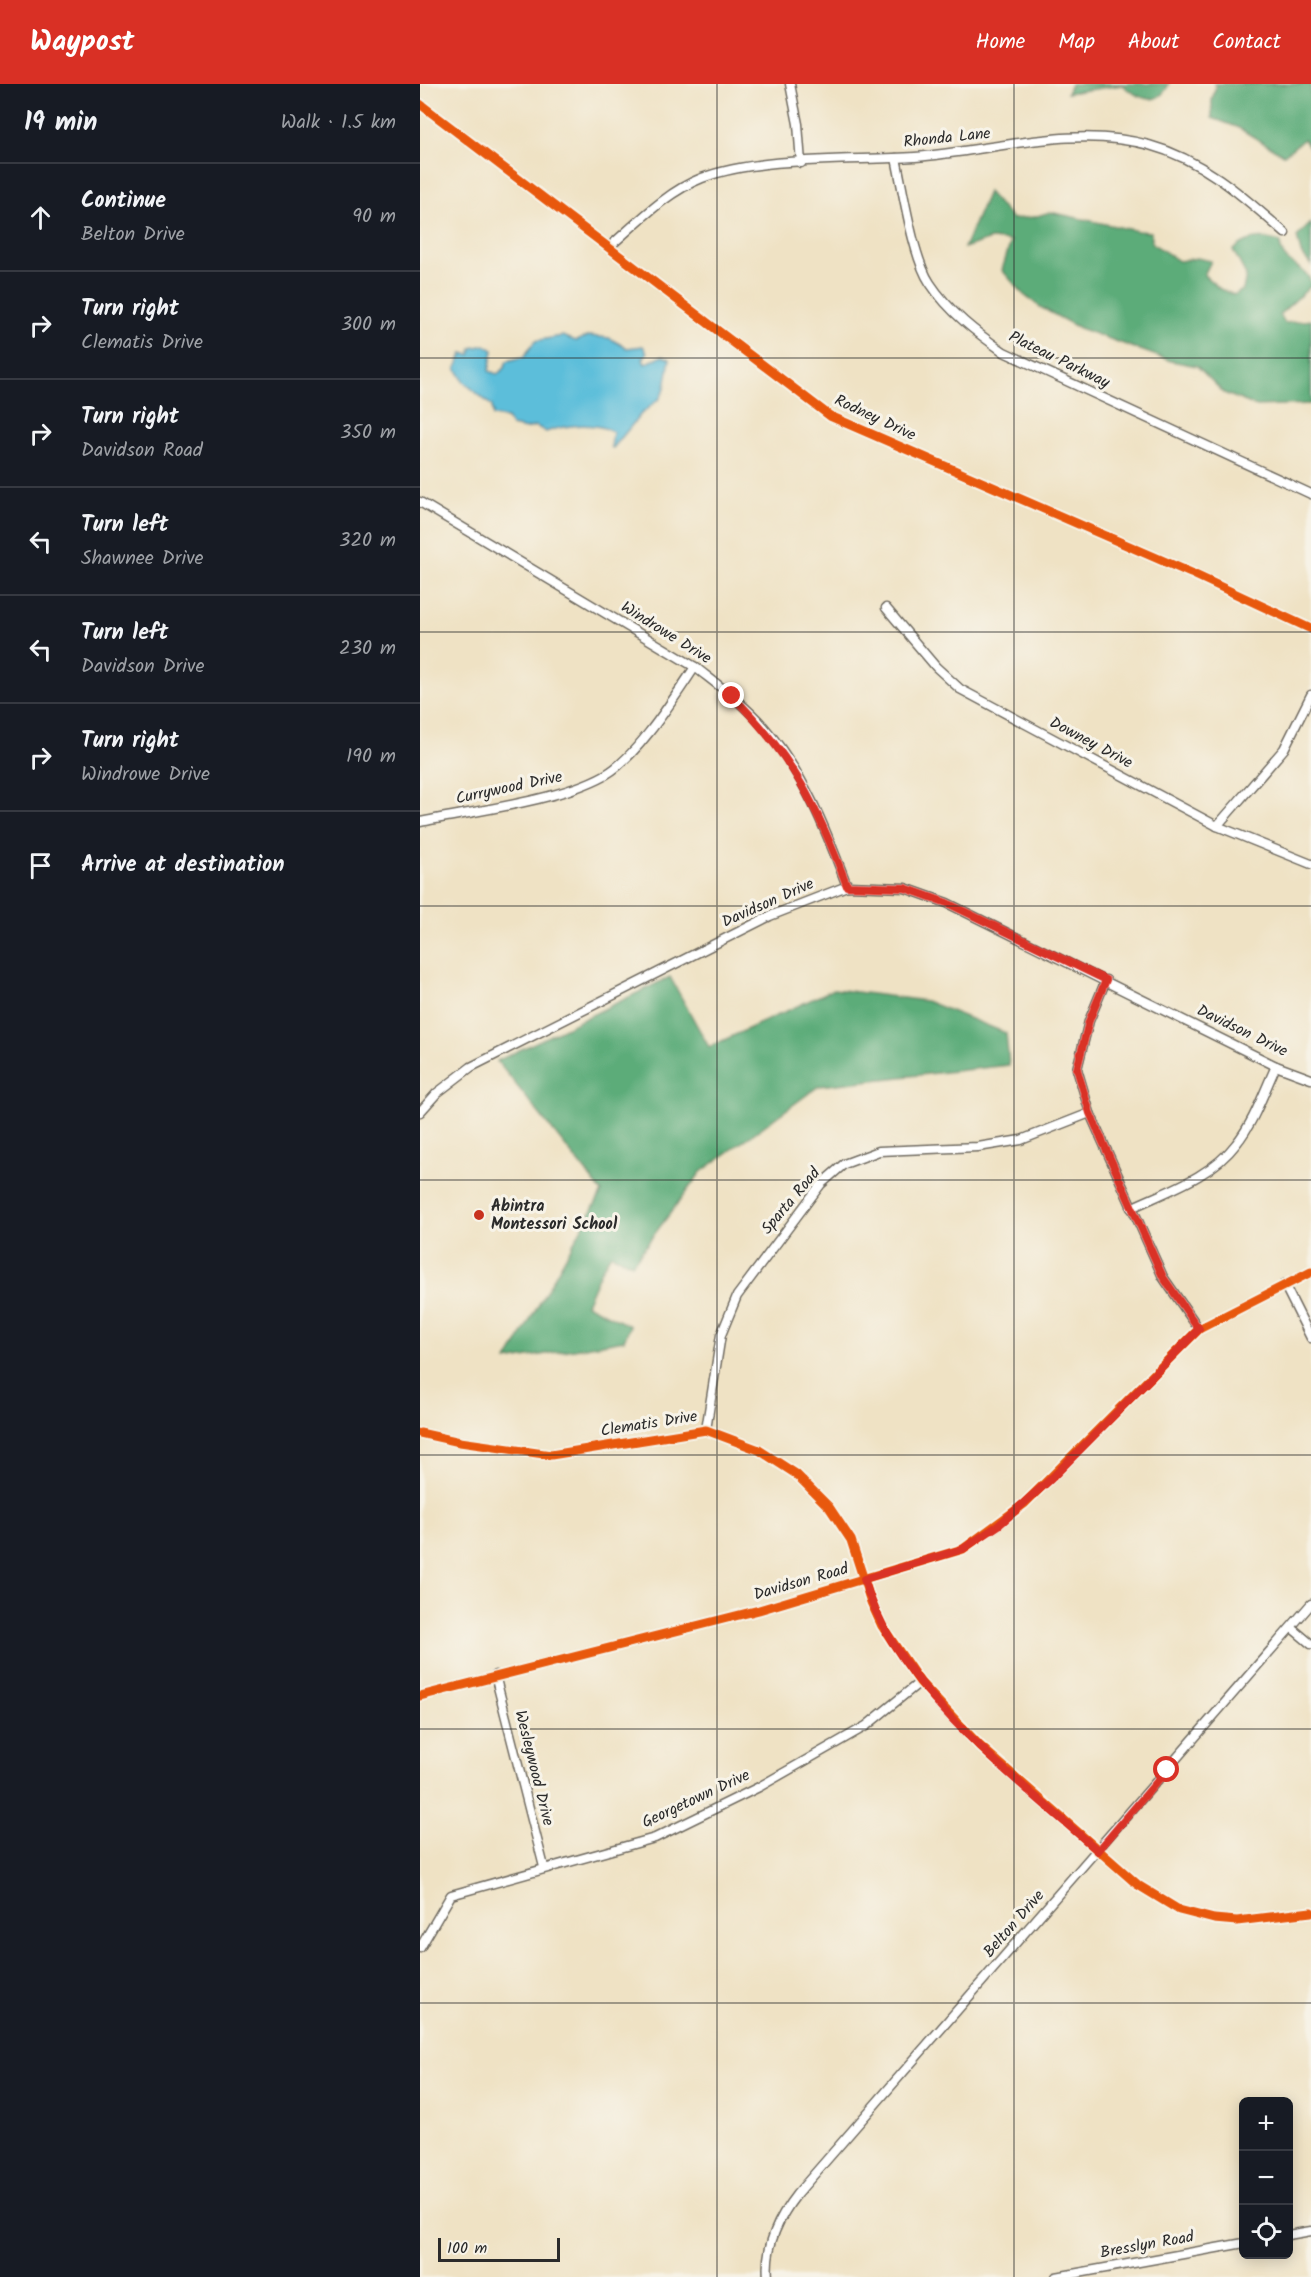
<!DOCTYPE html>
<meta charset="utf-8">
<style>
:root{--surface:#171b24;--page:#242831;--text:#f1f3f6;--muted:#9ea1a6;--line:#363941;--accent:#d93025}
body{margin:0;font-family:Kalam,sans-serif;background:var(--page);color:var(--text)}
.controls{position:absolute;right:18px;bottom:18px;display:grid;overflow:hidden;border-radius:9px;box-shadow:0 3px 15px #0003}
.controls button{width:54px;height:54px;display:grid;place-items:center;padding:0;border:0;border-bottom:2px solid var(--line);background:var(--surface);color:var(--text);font:30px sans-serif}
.scale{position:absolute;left:18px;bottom:15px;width:122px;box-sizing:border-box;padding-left:6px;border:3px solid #2b2b2b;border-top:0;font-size:16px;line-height:21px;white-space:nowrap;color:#2b2b2b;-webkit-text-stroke:4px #f7f3e8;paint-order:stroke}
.stop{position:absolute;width:18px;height:18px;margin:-14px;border:4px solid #d93025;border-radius:50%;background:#fff}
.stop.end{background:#d93025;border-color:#fff;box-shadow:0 2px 6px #0008}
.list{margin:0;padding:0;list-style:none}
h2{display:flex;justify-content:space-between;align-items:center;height:78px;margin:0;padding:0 24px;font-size:26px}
h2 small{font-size:20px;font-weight:400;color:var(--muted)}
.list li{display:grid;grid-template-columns:39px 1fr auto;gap:18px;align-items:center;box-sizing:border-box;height:108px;padding:0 24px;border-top:2px solid var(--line)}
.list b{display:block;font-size:22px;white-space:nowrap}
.list p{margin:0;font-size:20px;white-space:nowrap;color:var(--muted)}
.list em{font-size:20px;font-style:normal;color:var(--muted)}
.icon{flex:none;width:33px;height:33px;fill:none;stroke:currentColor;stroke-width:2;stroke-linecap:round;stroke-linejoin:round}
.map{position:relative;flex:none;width:891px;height:2193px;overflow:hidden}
header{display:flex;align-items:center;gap:36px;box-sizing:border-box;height:84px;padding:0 30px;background:var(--accent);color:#fff}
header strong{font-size:28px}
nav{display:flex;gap:33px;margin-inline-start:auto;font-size:21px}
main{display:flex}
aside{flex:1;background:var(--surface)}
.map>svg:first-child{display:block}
</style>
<header>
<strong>Waypost</strong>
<nav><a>Home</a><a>Map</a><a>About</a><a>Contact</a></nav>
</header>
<main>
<aside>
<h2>19 min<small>Walk · 1.5 km</small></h2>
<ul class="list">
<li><svg class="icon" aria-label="ahead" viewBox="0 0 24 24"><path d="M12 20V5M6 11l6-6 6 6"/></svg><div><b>Continue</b><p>Belton Drive</p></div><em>90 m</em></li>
<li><svg class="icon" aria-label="right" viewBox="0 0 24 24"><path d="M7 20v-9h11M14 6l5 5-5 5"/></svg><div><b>Turn right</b><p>Clematis Drive</p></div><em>300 m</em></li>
<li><svg class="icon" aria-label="right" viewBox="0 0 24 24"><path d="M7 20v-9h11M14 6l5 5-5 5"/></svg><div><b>Turn right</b><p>Davidson Road</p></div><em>350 m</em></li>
<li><svg class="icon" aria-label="left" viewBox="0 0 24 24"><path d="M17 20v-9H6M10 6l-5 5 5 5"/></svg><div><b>Turn left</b><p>Shawnee Drive</p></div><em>320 m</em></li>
<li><svg class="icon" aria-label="left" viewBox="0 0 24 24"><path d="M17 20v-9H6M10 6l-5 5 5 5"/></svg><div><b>Turn left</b><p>Davidson Drive</p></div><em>230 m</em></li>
<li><svg class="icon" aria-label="right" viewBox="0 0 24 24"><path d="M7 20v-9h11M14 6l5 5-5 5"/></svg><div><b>Turn right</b><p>Windrowe Drive</p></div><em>190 m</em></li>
<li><svg class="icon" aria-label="arrive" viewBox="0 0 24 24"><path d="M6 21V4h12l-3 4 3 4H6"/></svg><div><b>Arrive at destination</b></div></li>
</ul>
</aside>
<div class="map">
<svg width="891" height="2193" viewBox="0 0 891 2193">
<rect width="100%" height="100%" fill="#f7f3e8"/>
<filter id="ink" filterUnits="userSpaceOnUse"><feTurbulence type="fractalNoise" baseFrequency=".0167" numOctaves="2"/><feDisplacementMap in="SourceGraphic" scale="12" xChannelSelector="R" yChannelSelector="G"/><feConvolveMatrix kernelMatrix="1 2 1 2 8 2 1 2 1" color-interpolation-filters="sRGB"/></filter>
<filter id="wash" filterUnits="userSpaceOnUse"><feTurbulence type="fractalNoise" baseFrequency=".008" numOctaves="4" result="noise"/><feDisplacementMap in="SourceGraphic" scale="24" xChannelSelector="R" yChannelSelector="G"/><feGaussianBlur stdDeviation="1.35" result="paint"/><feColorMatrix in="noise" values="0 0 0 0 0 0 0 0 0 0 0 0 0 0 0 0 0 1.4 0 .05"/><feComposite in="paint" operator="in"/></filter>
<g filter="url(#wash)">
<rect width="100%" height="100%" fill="#efe2c4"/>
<g fill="#5cac79" stroke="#446c52" stroke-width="1.5">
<path d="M651 0H749C737 25 718 14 702 1L647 9Z"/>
<path d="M794 0H891V65L884 55 864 71 817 43 792 34V16L796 2Z"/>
<path d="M568 108 592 135 614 133 630 128 718 147 731 148 732 159 759 177 777 174 791 177 784 191 800 205 814 211 823 206 826 191 813 166C828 153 841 152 860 158 860 184 891 181 891 202L860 230 865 239 891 236V320L836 322 804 309 777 282 751 277 659 244 622 224 604 211 582 186 591 157 571 155 544 164Z"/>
<path d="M891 139V181L881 169 877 153Z"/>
<path d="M250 893 289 963 414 905 506 917 586 949 589 981 399 1002 281 1088 212 1180 191 1170 181 1186 166 1220 210 1242 204 1256 87 1277 182 1108 77 977Z"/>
</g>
<path fill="#5cbeda" stroke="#447482" stroke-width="1.5" d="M142 252 156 257 169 252 189 254 207 264 223 262 227 269 223 275 225 280 242 272 250 275 245 304 240 314 221 330 193 364 191 363 193 348C177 337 144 341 126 348L116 342 106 345 91 342 87 334 73 332 72 322 44 298 36 284 43 269 50 271 52 264 65 261 73 266 69 287 77 290 84 285 87 277 104 273 115 257Z"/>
</g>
<g filter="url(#ink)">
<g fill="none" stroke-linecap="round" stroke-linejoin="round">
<g stroke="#706b61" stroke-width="11">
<g id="minor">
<path d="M370 0 378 40 381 79"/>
<path d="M0 20 410 332 771 489 891 545"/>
<path d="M476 74C483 106 493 174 510 199 529 228 557 249 584 268L891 410"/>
<path d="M188 164C217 139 246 108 282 94 339 72 433 77 495 73 572 67 653 40 729 61 784 76 824 113 865 149"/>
<path d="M0 418 275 583C299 602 324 620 344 643 384 689 406 746 427 802"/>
<path d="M466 524 516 583 540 605 797 742 891 780"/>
<path d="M0 738C54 727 138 717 185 691 217 673 254 614 275 583"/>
<path d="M797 742 864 665 891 611"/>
<path d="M686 896 669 937 657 985 670 1029 743 1193 779 1245"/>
<path d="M0 1028 17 1009 51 983 350 832 427 802 485 804 527 819 856 982 891 995"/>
<path d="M711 1124C747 1107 791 1093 816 1060 834 1038 844 1008 856 982"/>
<path d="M864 1200 891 1254"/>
<path d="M286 1346 301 1251 317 1212 401 1100 424 1080 459 1067 558 1063 601 1056 670 1029"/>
<path d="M0 1349 40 1358 131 1371 286 1346 339 1366 376 1390 409 1423 431 1456 451 1518 462 1542 500 1598 560 1662 718 1801 759 1826 794 1835 817 1837 891 1828"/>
<path d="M872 1544 891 1560"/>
<path d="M75 1591 124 1783"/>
<path d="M0 1612 339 1526 543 1465 604 1420 779 1245 891 1188"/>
<path d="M0 1864 31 1811 235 1754 339 1703 446 1642 500 1598"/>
<path d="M868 2151 891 2147"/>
<path d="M348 2193C345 2162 359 2133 377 2110L891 1520"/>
<path d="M636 2193 824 2159"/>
</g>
</g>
<use href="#minor" stroke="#fff" stroke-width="8"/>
<g stroke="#f7f3e8" stroke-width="13">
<g id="cycleway">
<path d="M0 20 410 332 771 489 891 545"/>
<path d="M0 1349 40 1358 131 1371 286 1346 339 1366 376 1390 409 1423 431 1456 451 1518 462 1542 500 1598 560 1662 718 1801 759 1826 794 1835 817 1837 891 1828"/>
<path d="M0 1612 339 1526 543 1465 604 1420 779 1245 891 1188"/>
</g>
</g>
<use href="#cycleway" stroke="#e8590c" stroke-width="9"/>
</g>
</g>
<g fill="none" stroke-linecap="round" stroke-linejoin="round" filter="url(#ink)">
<path stroke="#d93025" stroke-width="8" d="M312 612C372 671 398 724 427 802L485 804 527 819 686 896 669 937 657 985 670 1029 743 1193 779 1245 631 1395 579 1441 543 1465 444 1495C476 1606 594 1692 678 1767L747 1686"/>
</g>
<path fill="none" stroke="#2b2b2b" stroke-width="1.5" stroke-opacity="0.55" d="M297 0V2193M594 0V2193M0 274H891M0 548H891M0 822H891M0 1096H891M0 1371H891M0 1645H891M0 1919H891"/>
<circle fill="#c8321e" stroke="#f7f3e8" stroke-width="2" cx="59" cy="1131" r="6"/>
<g text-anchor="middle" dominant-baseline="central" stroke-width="6" stroke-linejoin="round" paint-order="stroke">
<g font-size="16" fill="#2b2b2b" stroke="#f7f3e8">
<text transform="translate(527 54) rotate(-6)">Rhonda Lane</text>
<text transform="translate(639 276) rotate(26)">Plateau Parkway</text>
<text transform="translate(455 334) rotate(25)">Rodney Drive</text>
<text transform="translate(246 549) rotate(32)">Windrowe Drive</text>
<text transform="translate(671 659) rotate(28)">Downey Drive</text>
<text transform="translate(89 704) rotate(-12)">Currywood Drive</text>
<text transform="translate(348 819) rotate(-24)">Davidson Drive</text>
<text transform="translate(822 947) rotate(26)">Davidson Drive</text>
<text transform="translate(371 1117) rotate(-50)">Sparta Road</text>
<text transform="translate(229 1340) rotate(-9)">Clematis Drive</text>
<text transform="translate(381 1498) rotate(-16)">Davidson Road</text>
<text transform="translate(114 1684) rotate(76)">Wesleywood Drive</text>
<text transform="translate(276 1715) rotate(-25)">Georgetown Drive</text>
<text transform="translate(594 1840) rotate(-49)">Belton Drive</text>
<text transform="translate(727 2161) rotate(-10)">Bresslyn Road</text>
</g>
<g font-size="16" font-weight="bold" fill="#2b2b2b" stroke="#f7f3e8" text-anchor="start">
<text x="71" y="1122">Abintra<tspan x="71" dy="18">Montessori School</tspan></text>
</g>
</g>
</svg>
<div class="controls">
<button>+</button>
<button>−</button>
<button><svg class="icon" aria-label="locate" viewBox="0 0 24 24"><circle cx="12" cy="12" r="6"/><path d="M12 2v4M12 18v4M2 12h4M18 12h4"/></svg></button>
</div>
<div class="scale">100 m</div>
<div class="stop" style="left:747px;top:1686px"></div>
<div class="stop end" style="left:312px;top:612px"></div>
</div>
</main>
